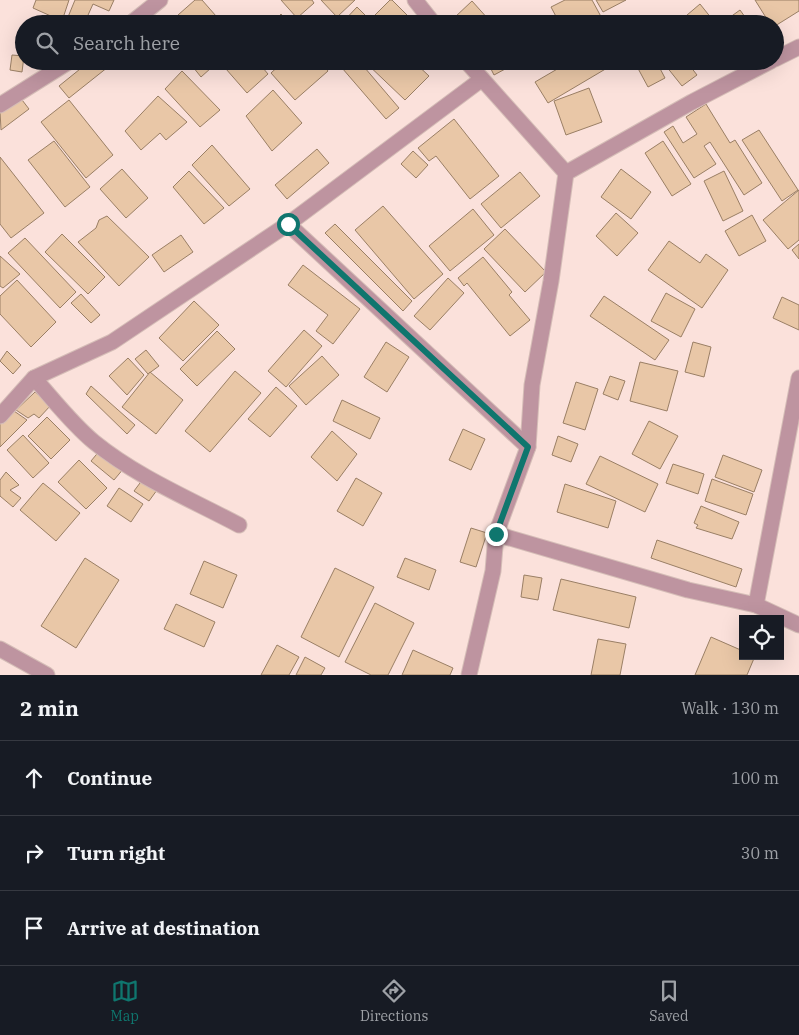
<!DOCTYPE html>
<meta charset="utf-8">
<style>
:root{--surface:#171b24;--page:#242831;--text:#f1f3f6;--muted:#9ea1a6;--line:#363941;--accent:#0f766e}
body{margin:0;font-family:"IBM Plex Serif",serif;background:var(--page);color:var(--text)}
.controls{position:absolute;right:15px;bottom:15px;display:grid;overflow:hidden;border-radius:0px;box-shadow:0 5px 20px #0002}
.controls button{width:45px;height:45px;display:grid;place-items:center;padding:0;border:0;border-bottom:1px solid var(--line);background:var(--surface);color:var(--text);font:25px sans-serif}
.stop{position:absolute;width:15px;height:15px;margin:-11px;border:4px solid #0f766e;border-radius:50%;background:#fff}
.stop.end{background:#0f766e;border-color:#fff;box-shadow:0 1px 5px #0008}
.list{margin:0;padding:0;list-style:none}
h2{display:flex;justify-content:space-between;align-items:center;height:65px;margin:0;padding:0 20px;font-size:21px}
h2 small{font-size:16px;font-weight:400;color:var(--muted)}
.list li{display:grid;grid-template-columns:32px 1fr auto;gap:15px;align-items:center;box-sizing:border-box;height:75px;padding:0 20px;border-top:1px solid var(--line)}
.list b{display:block;font-size:19px;white-space:nowrap}
.list em{font-size:16px;font-style:normal;color:var(--muted)}
.icon{flex:none;width:28px;height:28px;fill:none;stroke:currentColor;stroke-width:2;stroke-linecap:round;stroke-linejoin:round}
.map{position:relative;flex:none;width:799px;height:675px;overflow:hidden}
.search{position:absolute;background:var(--surface);box-shadow:0 5px 20px #0002;left:15px;right:15px;top:15px;height:55px;display:flex;align-items:center;gap:12px;box-sizing:border-box;padding:0 18px;border-radius:28px;color:var(--muted);font-size:19px}
.sheet{height:290px;background:var(--surface)}
nav{display:flex;justify-content:space-around;align-items:center;box-sizing:border-box;height:70px;border-top:1px solid var(--line);background:var(--surface);font-size:14px;color:var(--muted)}
nav a{display:grid;justify-items:center;gap:2px}
nav .on{color:var(--accent)}
.map>svg:first-child{display:block}
</style>
<div class="map">
<svg width="799" height="675" viewBox="0 0 799 675">
<rect width="100%" height="100%" fill="#fbe1db"/>
<g fill="#e9c7a7" stroke="#9a7f65">
<path d="M36 0H69L62 21 33 8Z"/>
<path d="M75 0H114L109 11 93 4 84 24 68 17Z"/>
<path d="M195 0H202L223 24H186L178 15Z"/>
<path d="M281 0H312L314 3 297 18Z"/>
<path d="M321 0H355L337 17Z"/>
<path d="M390 0H392L416 24H382L374 16Z"/>
<path d="M565 0H592L605 24H560L551 7Z"/>
<path d="M596 0H626L603 12Z"/>
<path d="M755 0H799V11L775 26V24H770Z"/>
<path d="M472 1 489 20 485 24H459L454 18Z"/>
<path d="M700 4 716 24H683L680 21Z"/>
<path d="M357 7 374 24H341Z"/>
<path d="M740 10 750 24H722V23Z"/>
<path d="M281 14 290 24H271Z"/>
<path d="M12 55 24 56 22 72 10 70Z"/>
<path d="M90 61H104L108 67 69 98 59 86Z"/>
<path d="M200 61H206L211 68 201 77 193 67Z"/>
<path d="M219 61H257L268 74 247 93Z"/>
<path d="M261 61H278L269 70Z"/>
<path d="M284 61H320L328 71 295 100 271 73Z"/>
<path d="M336 61H359L399 108 386 119Z"/>
<path d="M364 61H413L429 76 405 100Z"/>
<path d="M420 61H438L429 70Z"/>
<path d="M487 61H520L494 75Z"/>
<path d="M571 61H619L548 103 535 82Z"/>
<path d="M634 61H656L665 78 648 87Z"/>
<path d="M662 61H695L690 66 697 75 682 86Z"/>
<path d="M182 71 220 110 200 127 165 89Z"/>
<path d="M589 88 602 122 566 135 554 101Z"/>
<path d="M273 90 302 123 272 151 246 116Z"/>
<path d="M19 96 29 109 1 130 0 111Z"/>
<path d="M158 96 187 122 166 140 160 133 141 150 125 131Z"/>
<path d="M69 100 113 155 86 178 41 122Z"/>
<path d="M706 104 730 143 735 140 762 183 744 195 710 142 704 146 716 164 694 178 664 132 673 126 683 143 697 134 686 117Z"/>
<path d="M454 119 499 176 470 199 436 156 429 161 418 148Z"/>
<path d="M759 130 798 190 782 201 742 140Z"/>
<path d="M54 141 90 187 65 207 28 160Z"/>
<path d="M663 141 691 184 672 196 645 153Z"/>
<path d="M212 145 250 189 229 206 192 165Z"/>
<path d="M317 149 329 163 287 199 275 185Z"/>
<path d="M413 151 428 165 416 178 401 164Z"/>
<path d="M0 157 44 213 11 238 0 224Z"/>
<path d="M122 169 148 198 126 218 100 189Z"/>
<path d="M621 169 651 192 631 219 601 197Z"/>
<path d="M189 171 224 208 204 224 173 187Z"/>
<path d="M724 171 743 211 723 221 704 181Z"/>
<path d="M520 172 540 196 501 228 481 204Z"/>
<path d="M799 190V240L788 249 763 220Z"/>
<path d="M383 206 443 274 414 299 355 230Z"/>
<path d="M473 209 494 235 450 271 429 246Z"/>
<path d="M616 213 638 233 617 256 596 236Z"/>
<path d="M752 215 766 241 739 256 725 231Z"/>
<path d="M107 216 149 257 119 286 78 242 96 228 99 220Z"/>
<path d="M335 224 412 301 403 311 325 233Z"/>
<path d="M505 229 546 272 525 292 484 249Z"/>
<path d="M62 234 105 277 88 294 45 252Z"/>
<path d="M181 235 193 252 164 272 152 255Z"/>
<path d="M25 238 76 292 60 308 8 253Z"/>
<path d="M669 241 700 263 706 254 728 270 702 308 648 270Z"/>
<path d="M799 244V259L792 250Z"/>
<path d="M0 256 20 274 3 288 0 286Z"/>
<path d="M483 257 512 292 509 295 530 320 510 336 467 283 464 286 458 278Z"/>
<path d="M303 265 360 309 333 344 316 331 328 315 288 285Z"/>
<path d="M448 278 464 293 430 330 414 316Z"/>
<path d="M17 280 56 322 31 347 0 314V296Z"/>
<path d="M666 293 695 309 681 337 651 321Z"/>
<path d="M81 294 100 315 91 323 71 303Z"/>
<path d="M604 296 669 340 655 360 590 316Z"/>
<path d="M782 297 799 305V330L773 318Z"/>
<path d="M194 301 219 325 183 361 159 338Z"/>
<path d="M304 330 322 346 286 387 268 371Z"/>
<path d="M217 331 235 349 197 386 180 369Z"/>
<path d="M386 342 409 357 387 392 364 377Z"/>
<path d="M693 342 711 347 704 377 685 372Z"/>
<path d="M146 350 159 366 148 374 135 359Z"/>
<path d="M7 351 21 365 13 374 0 361Z"/>
<path d="M322 356 339 375 306 405 289 386Z"/>
<path d="M128 358 144 375 127 395 109 376Z"/>
<path d="M640 362 678 371 667 411 630 401Z"/>
<path d="M235 371 261 393 210 452 185 431Z"/>
<path d="M150 372 183 400 156 434 122 407Z"/>
<path d="M610 376 625 381 618 400 603 394Z"/>
<path d="M576 382 598 389 585 430 563 423Z"/>
<path d="M91 386 135 425 127 434 86 394Z"/>
<path d="M276 387 297 406 270 437 248 419Z"/>
<path d="M35 392 51 405 39 418 34 414 28 418 16 410Z"/>
<path d="M342 400 380 418 370 439 333 421Z"/>
<path d="M14 411 27 420 0 447V424Z"/>
<path d="M47 417 70 440 51 459 28 436Z"/>
<path d="M649 421 678 436 660 469 632 454Z"/>
<path d="M463 429 485 439 471 470 449 460Z"/>
<path d="M332 431 357 454 337 481 311 457Z"/>
<path d="M23 435 49 463 33 478 7 450Z"/>
<path d="M558 436 578 444 571 462 552 455Z"/>
<path d="M101 449 124 468 114 480 91 461Z"/>
<path d="M723 455 762 470 754 492 715 477Z"/>
<path d="M600 456 658 484 645 512 586 484Z"/>
<path d="M79 460 107 488 86 509 58 482Z"/>
<path d="M673 464 704 474 698 494 666 483Z"/>
<path d="M6 472 19 485 10 490 21 498 13 507 0 496V480Z"/>
<path d="M356 478 382 493 363 526 337 511Z"/>
<path d="M143 479 157 490 149 501 134 491Z"/>
<path d="M712 479 753 494 746 515 705 501Z"/>
<path d="M43 483 80 513 56 541 20 510Z"/>
<path d="M565 484 616 501 608 528 557 512Z"/>
<path d="M119 488 143 504 131 522 107 506Z"/>
<path d="M701 506 739 522 732 539 696 528 698 525 694 523Z"/>
<path d="M471 528 487 533 476 567 460 562Z"/>
<path d="M657 540 742 569 736 587 651 558Z"/>
<path d="M85 558 119 580 76 648 41 626Z"/>
<path d="M405 558 436 570 429 590 397 577Z"/>
<path d="M204 561 237 575 223 608 190 594Z"/>
<path d="M335 568 374 587 339 657 301 637Z"/>
<path d="M524 575 542 578 538 600 521 597Z"/>
<path d="M561 579 636 597 629 628 553 610Z"/>
<path d="M375 603 414 623 388 675H371L345 662Z"/>
<path d="M176 604 215 622 204 647 164 629Z"/>
<path d="M711 637 743 651V656H755L747 675H695Z"/>
<path d="M598 639 626 644 620 675H591Z"/>
<path d="M277 645 299 657 289 675H261Z"/>
<path d="M413 650 453 668 450 675H402Z"/>
<path d="M305 657 325 668 321 675H296Z"/>
</g>
<g fill="none" stroke-linecap="round" stroke-linejoin="round">
<g stroke="#d5bdb7" stroke-width="17">
<g id="minor">
<path d="M415 0 434 24"/>
<path d="M130 24 160 0"/>
<path d="M775 59 799 47"/>
<path d="M466 61 566 173"/>
<path d="M0 105 70 61"/>
<path d="M288 224 528 447"/>
<path d="M34 378C53 399 72 424 94 442 137 477 190 499 239 525"/>
<path d="M0 416 34 378 112 342 288 224 482 79"/>
<path d="M496 534 688 590 756 605 799 625"/>
<path d="M756 605 799 378"/>
<path d="M0 649 47 675"/>
<path d="M469 675 493 571 496 534 528 447 532 385 551 281 566 173 692 102 771 61"/>
</g>
</g>
<use href="#minor" stroke="#be94a0" stroke-width="15"/>
</g>
<g fill="none" stroke-linecap="round" stroke-linejoin="round">
<path stroke="#0f766e" stroke-width="6" d="M288 224 528 447 496 534"/>
</g>
</svg>
<div class="controls">
<button><svg class="icon" aria-label="locate" viewBox="0 0 24 24"><circle cx="12" cy="12" r="6"/><path d="M12 2v4M12 18v4M2 12h4M18 12h4"/></svg></button>
</div>
<div class="stop" style="left:288px;top:224px"></div>
<div class="stop end" style="left:496px;top:534px"></div>
<div class="search"><svg class="icon" aria-label="search" viewBox="0 0 24 24"><circle cx="10" cy="10" r="6"/><path d="M15 15l6 6"/></svg>Search here</div>
</div>
<section class="sheet">
<h2>2 min<small>Walk · 130 m</small></h2>
<ul class="list">
<li><svg class="icon" aria-label="ahead" viewBox="0 0 24 24"><path d="M12 20V5M6 11l6-6 6 6"/></svg><div><b>Continue</b></div><em>100 m</em></li>
<li><svg class="icon" aria-label="right" viewBox="0 0 24 24"><path d="M7 20v-9h11M14 6l5 5-5 5"/></svg><div><b>Turn right</b></div><em>30 m</em></li>
<li><svg class="icon" aria-label="arrive" viewBox="0 0 24 24"><path d="M6 21V4h12l-3 4 3 4H6"/></svg><div><b>Arrive at destination</b></div></li>
</ul>
</section>
<nav>
<a class="on"><svg class="icon" aria-label="map" viewBox="0 0 24 24"><path d="M3 6l6-2 6 2 6-2v14l-6 2-6-2-6 2zM9 4v14M15 6v14"/></svg>Map</a>
<a><svg class="icon" aria-label="directions" viewBox="0 0 24 24"><path d="M12 3l9 9-9 9-9-9zM9 14v-3h6M13 9l2 2-2 2"/></svg>Directions</a>
<a><svg class="icon" aria-label="saved" viewBox="0 0 24 24"><path d="M7 4h10v16l-5-4-5 4z"/></svg>Saved</a>
</nav>
